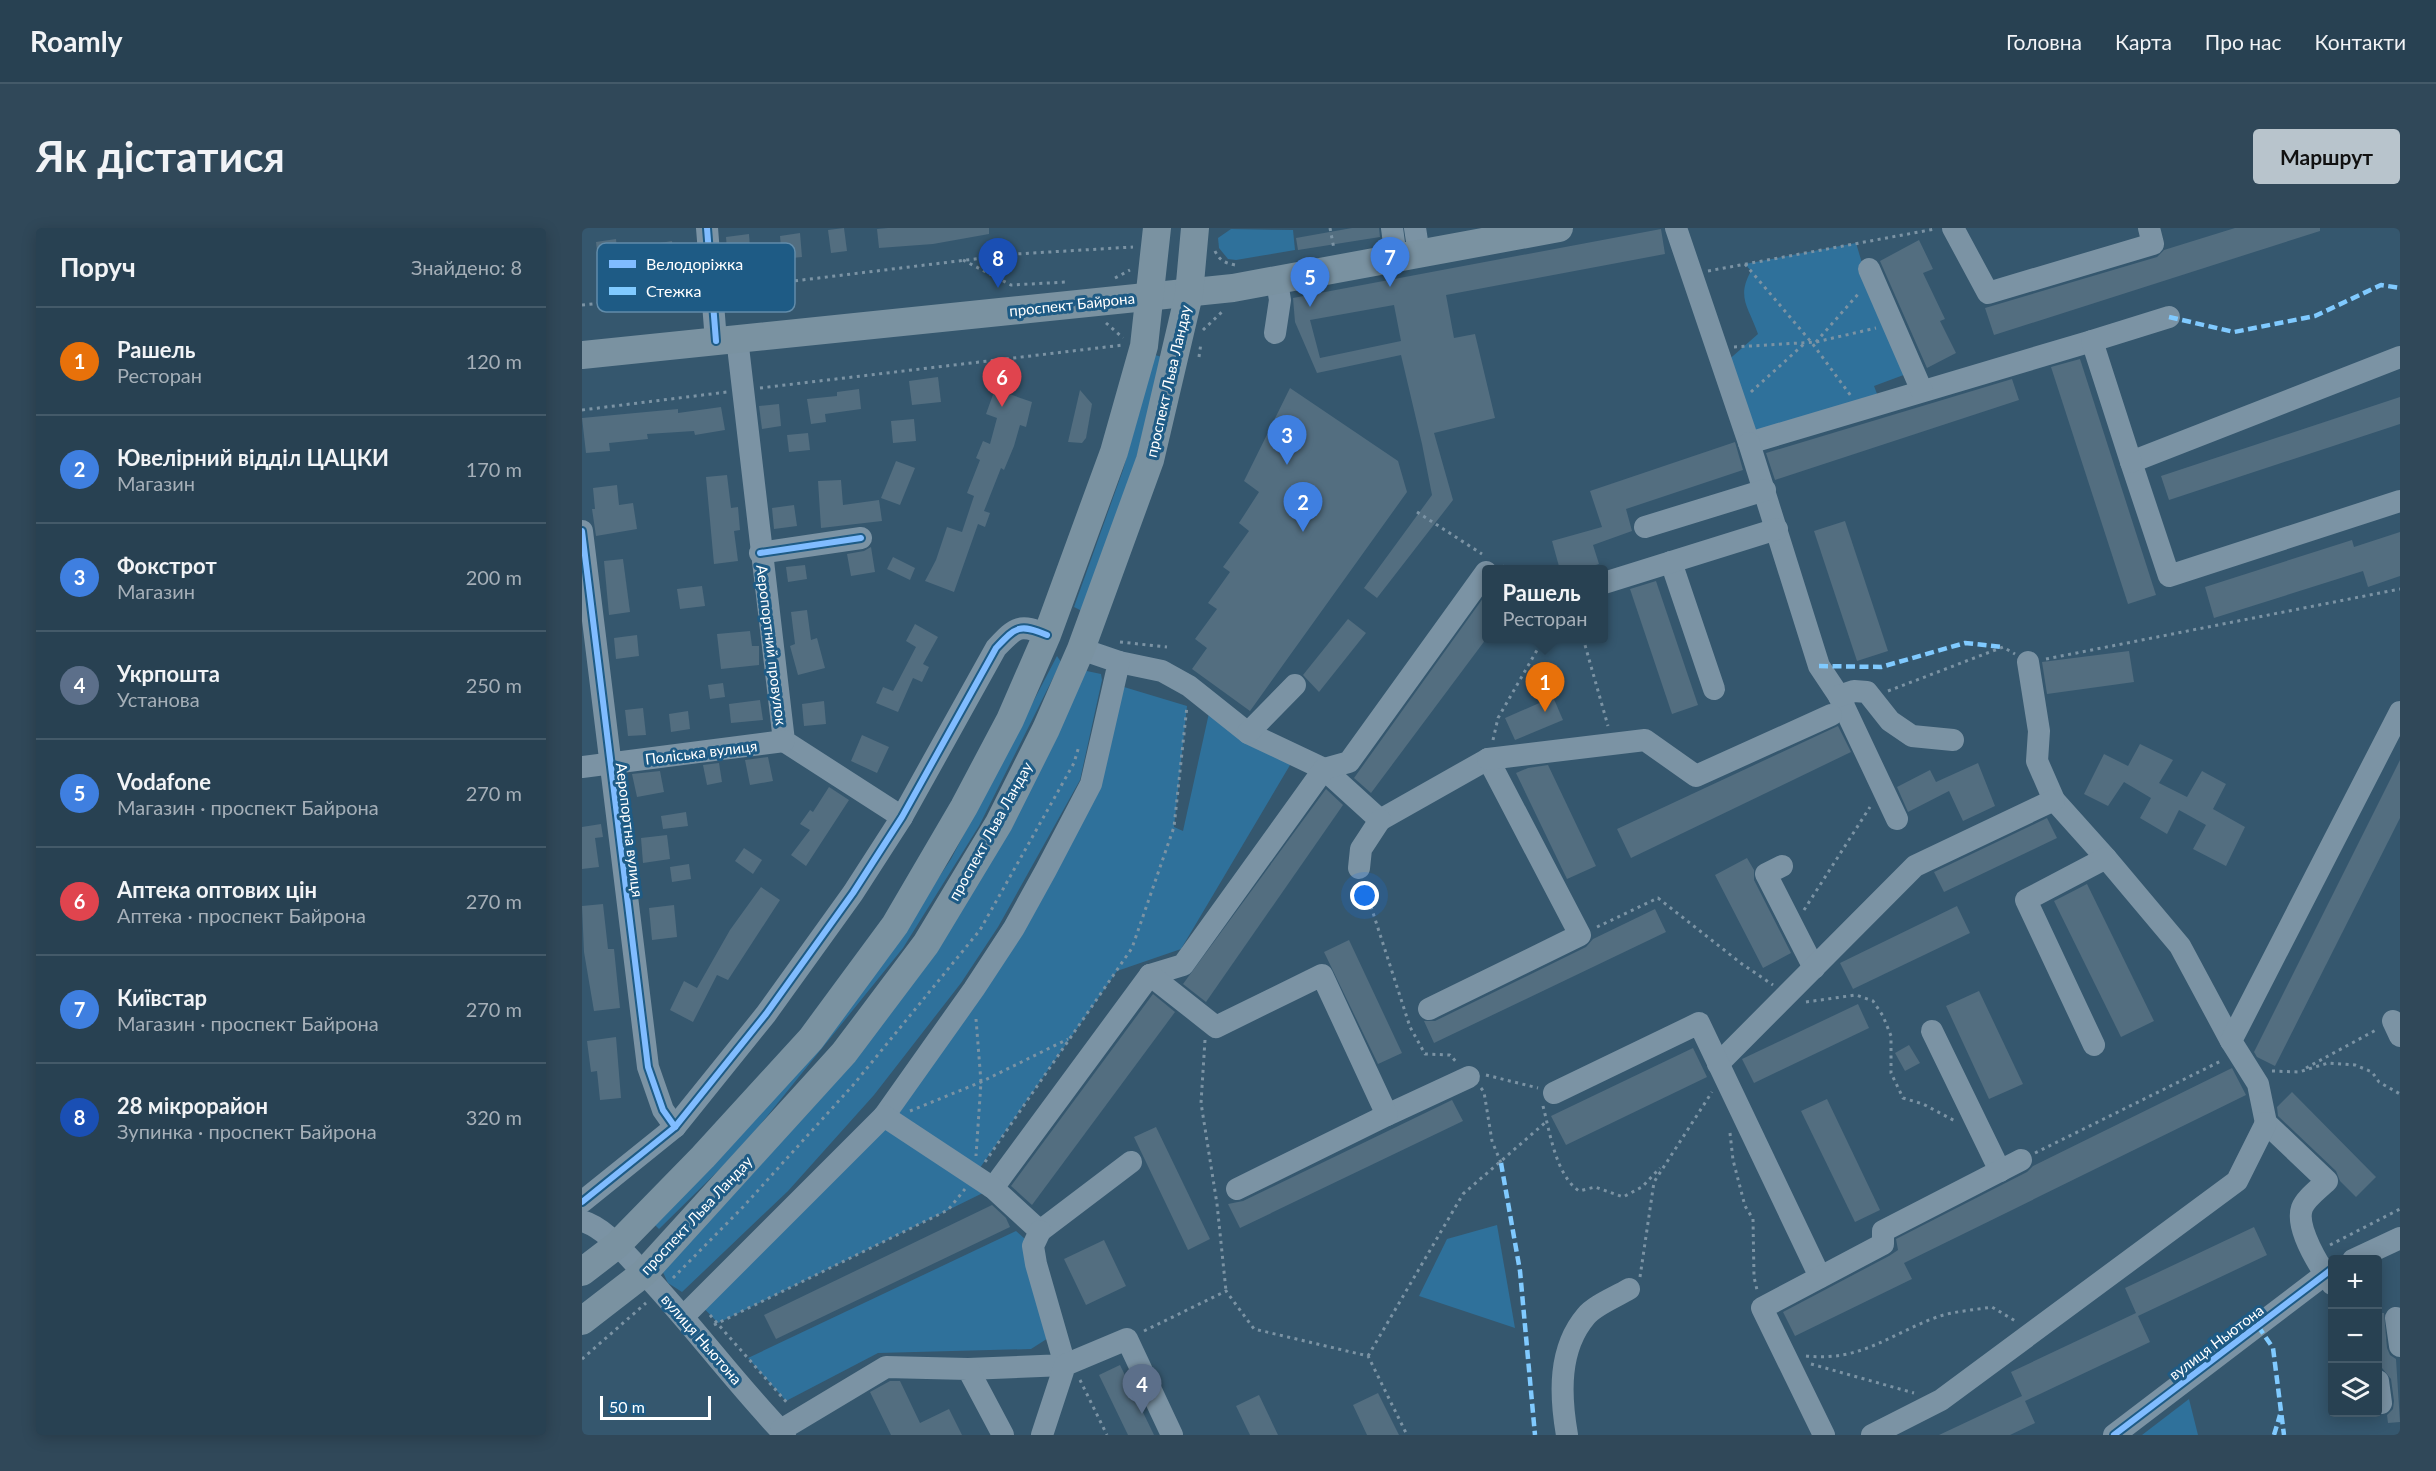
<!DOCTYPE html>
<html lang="uk">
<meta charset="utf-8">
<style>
:root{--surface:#284152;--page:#304859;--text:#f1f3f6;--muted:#a5afb8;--line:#445a69;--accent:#b8c4cc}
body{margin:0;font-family:Lato,sans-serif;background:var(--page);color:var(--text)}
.controls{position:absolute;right:18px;bottom:18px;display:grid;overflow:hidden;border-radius:6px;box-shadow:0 3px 15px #0003}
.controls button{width:54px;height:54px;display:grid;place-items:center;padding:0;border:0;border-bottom:2px solid var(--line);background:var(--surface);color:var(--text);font:30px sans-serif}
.scale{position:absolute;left:18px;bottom:15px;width:111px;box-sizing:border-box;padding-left:6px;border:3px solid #fff;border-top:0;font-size:16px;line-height:21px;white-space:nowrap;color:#fff;-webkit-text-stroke:4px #1e5b85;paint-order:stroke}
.you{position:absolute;left:783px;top:668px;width:21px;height:21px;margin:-15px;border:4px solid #fff;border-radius:50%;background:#1a73e8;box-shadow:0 0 0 9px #1a73e833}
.badge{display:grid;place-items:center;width:39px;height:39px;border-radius:50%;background:var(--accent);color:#fff;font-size:20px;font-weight:700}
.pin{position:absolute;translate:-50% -50px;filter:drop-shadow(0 2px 3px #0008)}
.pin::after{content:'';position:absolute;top:32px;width:21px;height:18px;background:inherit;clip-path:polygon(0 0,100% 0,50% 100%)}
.popup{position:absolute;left:900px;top:337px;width:126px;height:78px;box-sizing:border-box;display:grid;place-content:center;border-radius:6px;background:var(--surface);filter:drop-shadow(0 2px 4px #0005);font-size:20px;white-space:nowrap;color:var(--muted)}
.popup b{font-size:22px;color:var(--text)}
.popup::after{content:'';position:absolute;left:50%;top:100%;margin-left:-12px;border:12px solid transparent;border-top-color:var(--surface)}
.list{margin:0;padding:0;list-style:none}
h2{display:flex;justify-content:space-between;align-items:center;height:78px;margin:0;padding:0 24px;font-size:26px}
h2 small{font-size:20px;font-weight:400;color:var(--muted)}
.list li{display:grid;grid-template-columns:39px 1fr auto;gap:18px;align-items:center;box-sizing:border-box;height:108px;padding:0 24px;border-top:2px solid var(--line)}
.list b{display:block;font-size:22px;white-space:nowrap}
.list p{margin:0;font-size:20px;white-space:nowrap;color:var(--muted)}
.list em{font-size:20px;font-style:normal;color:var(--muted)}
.icon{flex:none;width:33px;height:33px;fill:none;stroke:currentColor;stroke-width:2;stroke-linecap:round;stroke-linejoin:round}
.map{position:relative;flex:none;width:1818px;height:1207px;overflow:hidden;border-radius:6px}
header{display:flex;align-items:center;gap:36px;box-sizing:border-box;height:84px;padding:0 30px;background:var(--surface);border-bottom:2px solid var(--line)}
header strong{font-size:28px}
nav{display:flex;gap:33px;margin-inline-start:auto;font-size:21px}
.intro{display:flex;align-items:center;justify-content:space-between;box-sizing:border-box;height:144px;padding:0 36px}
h1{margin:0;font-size:42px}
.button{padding:15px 27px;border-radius:6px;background:var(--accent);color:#111;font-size:21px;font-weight:700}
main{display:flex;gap:36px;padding:0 36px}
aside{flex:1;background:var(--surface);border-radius:6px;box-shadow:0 3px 15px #0003}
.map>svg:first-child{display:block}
</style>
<header>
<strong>Roamly</strong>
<nav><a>Головна</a><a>Карта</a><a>Про нас</a><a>Контакти</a></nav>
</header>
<div class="intro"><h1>Як дістатися</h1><a class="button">Маршрут</a></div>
<main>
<aside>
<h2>Поруч<small>Знайдено: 8</small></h2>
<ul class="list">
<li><span class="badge" style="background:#e8710a">1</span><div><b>Рашель</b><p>Ресторан</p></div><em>120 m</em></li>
<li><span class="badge" style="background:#3f7fe0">2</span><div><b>Ювелірний відділ ЦАЦКИ</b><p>Магазин</p></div><em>170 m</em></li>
<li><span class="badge" style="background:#3f7fe0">3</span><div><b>Фокстрот</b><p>Магазин</p></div><em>200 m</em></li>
<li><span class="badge" style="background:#5c6f8a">4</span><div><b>Укрпошта</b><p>Установа</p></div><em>250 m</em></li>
<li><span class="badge" style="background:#3f7fe0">5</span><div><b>Vodafone</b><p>Магазин · проспект Байрона</p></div><em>270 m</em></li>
<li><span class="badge" style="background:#e0444e">6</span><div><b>Аптека оптових цін</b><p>Аптека · проспект Байрона</p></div><em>270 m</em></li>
<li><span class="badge" style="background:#3f7fe0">7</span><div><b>Київстар</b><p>Магазин · проспект Байрона</p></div><em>270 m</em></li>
<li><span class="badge" style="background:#1a4fb4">8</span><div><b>28 мікрорайон</b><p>Зупинка · проспект Байрона</p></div><em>320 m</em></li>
</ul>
</aside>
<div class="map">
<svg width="1818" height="1207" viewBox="0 0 1818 1207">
<rect width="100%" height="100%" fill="#35576e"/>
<g fill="#2f719b">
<path d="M649 1 711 2 713 22 654 32 646 31 637 20 636 10Z"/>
<path d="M1274 15 1289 65 1327 145 1292 158 1297 171 1168 210 1143 135 1176 106C1167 79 1154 70 1169 43L1163 36Z"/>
<path d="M573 127 580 129 551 243 500 383 492 379 541 242Z"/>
<path d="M475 428 479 434 397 598 321 720 178 897 142 937 77 1001 71 995 297 739 369 631Z"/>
<path d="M500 442 519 446 520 452 498 552 416 699 379 755 292 867 206 963 100 1064 86 1055 78 1038 261 839Z"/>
<path d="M532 456 605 478 592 599 601 603 627 485 714 527 599 721 535 743 393 947 411 960 136 1095 116 1074 302 888 509 556Z"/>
<path d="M915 997 933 1100 837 1068 865 1011Z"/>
<path d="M434 1003 451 1018 474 1105 449 1121 296 1125 204 1173 166 1130Z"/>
<path d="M1607 1171 1616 1207H1560Z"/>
</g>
<g fill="#536e80" fill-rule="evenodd">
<path d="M262 0 265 23 249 25 246 2Z"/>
<path d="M306 0H407V6L351 16 297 20 295 1Z"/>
<path d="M770 0H797L798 9 716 22 714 10Z"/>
<path d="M1653 0H1738V3L1412 107 1403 80 1575 29 1582 22Z"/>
<path d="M1079 1 1083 26 864 67 872 110 893 106 913 190 852 205 871 272 795 370 782 360 850 267 840 216 819 127 735 145 713 94 711 70ZM812 77 819 113 738 130 728 92Z"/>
<path d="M218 5 220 29 200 31 198 8Z"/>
<path d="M167 6 169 34 146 36 144 9Z"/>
<path d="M34 11 37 39 17 41 14 14Z"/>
<path d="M1337 12 1351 41 1341 45 1363 91 1358 93 1374 125 1345 140 1298 33Z"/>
<path d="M90 13 93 43 76 45 72 16Z"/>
<path d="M1498 131 1574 367 1546 376 1469 139Z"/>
<path d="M356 149 359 174 330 177 327 153Z"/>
<path d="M1430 151 1437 172 1193 252 1184 225Z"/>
<path d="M708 160 816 233 825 264 668 483 610 441 625 420 613 411 635 381 626 375 648 344 641 339 667 303 657 295 677 264 662 253Z"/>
<path d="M277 161 279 181 243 186 244 194 229 196 225 171 255 168V164Z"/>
<path d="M413 161 450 174 444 199 438 197 432 218 422 242 419 240 402 283 408 285 403 299 396 296 372 364 343 353 354 332 365 299 380 304 392 268 385 265 398 232 394 230 401 213 408 216 415 190 404 186Z"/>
<path d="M498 162 510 176 504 210 500 215 486 214Z"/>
<path d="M1818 169V196L1587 272 1579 248Z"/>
<path d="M197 176 199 198 180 201 177 178Z"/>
<path d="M139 179 143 202 113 207 112 203 65 206 66 211 27 215 28 223 4 225 0 190 96 181V185Z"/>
<path d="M332 191 334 213 311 215 309 193Z"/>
<path d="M226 205 228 222 207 224 205 207Z"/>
<path d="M1153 214 1161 242 1044 281 1050 303 1011 317 1017 336 998 342H978L970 313 1020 299 1008 263Z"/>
<path d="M314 233 333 240 318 277 299 270Z"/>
<path d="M145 247 149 280 156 279 158 302 152 303 156 333 132 336 124 249Z"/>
<path d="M259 252 261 277 297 272 300 293 239 300 236 253Z"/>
<path d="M35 257 37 277 51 275 55 301 14 308 10 281H13L11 260Z"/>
<path d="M212 277 215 298 192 301 190 280Z"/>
<path d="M1263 293 1306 423 1275 433 1232 303Z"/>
<path d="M1818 304V348L1786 359 1781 343 1632 390 1623 359 1770 312 1772 319Z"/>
<path d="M289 319 293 344 269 348 265 326 282 323Z"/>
<path d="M311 329 333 340 328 352 305 341Z"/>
<path d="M41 331 48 384 27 387 22 333Z"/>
<path d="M223 337 225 351 206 354 204 339Z"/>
<path d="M1074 353 1116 477 1090 486 1048 361Z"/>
<path d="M120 358 123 378 98 381 95 361Z"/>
<path d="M904 366V411L789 565 772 550Z"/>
<path d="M225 382 229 412 235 410 243 440 216 447 208 418 213 416 209 384Z"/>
<path d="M766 391 784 405 737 464 721 447Z"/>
<path d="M333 396 356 409 341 436 347 439 340 454 331 450 316 484 294 475 301 459 311 463 334 419 324 413Z"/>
<path d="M168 403 170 418H177V437L139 441 135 406Z"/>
<path d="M55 407 57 428 34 431 32 410Z"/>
<path d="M1547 423 1552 454 1465 466 1460 434Z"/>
<path d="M141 455 143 469 128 471 126 457Z"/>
<path d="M971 469 981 492 933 512 923 490Z"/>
<path d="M178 472 181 492 149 495 147 476Z"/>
<path d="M242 473 244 496 222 498 220 476Z"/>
<path d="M61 480 64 507 46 508 43 482Z"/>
<path d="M106 483 108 501 89 504 87 486Z"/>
<path d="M1256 498 1269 524 1049 630 1035 601Z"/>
<path d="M280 507 307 519 295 545 269 533Z"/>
<path d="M1558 516 1591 532 1577 555 1605 569 1620 543 1644 556 1631 581 1663 599 1644 638 1611 621 1624 597 1597 582 1585 606 1558 590 1569 570 1542 554 1526 578 1502 566 1522 526 1546 538Z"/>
<path d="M186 529 191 553 168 557 163 532Z"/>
<path d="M1818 532V590L1693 838 1675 829 1672 824Z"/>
<path d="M137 535 140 554 125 557 121 537Z"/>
<path d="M1396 535 1413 578 1381 593 1367 563 1326 584 1315 559 1348 542 1354 554Z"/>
<path d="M966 537 1014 638 985 651 934 545 946 540Z"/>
<path d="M78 543 82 564 55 569 50 546Z"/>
<path d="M247 559 267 572 224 638 209 627 228 602 218 596 228 582 231 584Z"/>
<path d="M744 561 761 577 624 774 601 756Z"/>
<path d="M104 584 106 598 81 601 79 588Z"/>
<path d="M1465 590 1475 610 1362 664 1352 644Z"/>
<path d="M19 596 21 609 13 610 17 639 0 641V599Z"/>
<path d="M85 607 88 631 61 635 59 610Z"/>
<path d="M162 620 180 632 171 646 153 633Z"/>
<path d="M1165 630 1172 642V652L1209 725 1181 740 1133 647Z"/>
<path d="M107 636 109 651 90 654 88 639Z"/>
<path d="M1505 656 1572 793 1539 809 1472 673Z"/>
<path d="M179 659 198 672 146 752 135 747 111 794 88 782 102 753 115 760 148 702Z"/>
<path d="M21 676 26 721H32L38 780 12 783 2 724 0 678Z"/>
<path d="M92 677 95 709 70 712 67 680Z"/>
<path d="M1375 678 1388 705 1271 761 1258 735Z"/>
<path d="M1073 681 1084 704 852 815 842 793H853L1004 719 1011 711Z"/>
<path d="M767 712 820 825 796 836 742 724Z"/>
<path d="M1397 763 1441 856 1407 871 1364 778Z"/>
<path d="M571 766 593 784 450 977 429 958Z"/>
<path d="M1276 776 1287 800 1172 855 1160 831Z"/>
<path d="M34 809 39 870 18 872 15 843 9 844 5 813Z"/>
<path d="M1327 817 1338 835 1323 843 1313 825Z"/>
<path d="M1111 820 1125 849 984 917 969 888Z"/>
<path d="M1650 840 1664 867 1322 1035 1330 1051 1213 1108 1201 1084 1307 1028 1316 1022 1314 1011 1445 944 1451 938Z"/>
<path d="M1710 864 1794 949 1774 969 1758 953 1754 943 1696 888 1695 879Z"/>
<path d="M1245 871 1298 982 1273 994 1219 883Z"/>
<path d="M870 872 881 893 658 1000 646 976 661 973Z"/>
<path d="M574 899 628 1011 606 1022 552 909Z"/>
<path d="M410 977 424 990 428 999 194 1111 182 1087Z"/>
<path d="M1672 999 1685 1027 1556 1088 1568 1114 1443 1173 1453 1195 1428 1207H1357L1440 1168 1429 1144 1554 1085 1543 1060Z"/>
<path d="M522 1012 544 1058 504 1077 482 1031Z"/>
<path d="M1796 1085H1802L1805 1120 1808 1127 1814 1131 1818 1194 1806 1195 1805 1187 1811 1181 1812 1173 1809 1151 1800 1140Z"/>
<path d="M538 1137 572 1207H546L517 1147Z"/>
<path d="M308 1153H318L338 1195 367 1181 380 1207H309L288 1164Z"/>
<path d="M796 1165 817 1207H785L771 1177Z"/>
<path d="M677 1167 696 1207H668L654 1178Z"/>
</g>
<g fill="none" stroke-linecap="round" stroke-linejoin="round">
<g stroke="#7b93a4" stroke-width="3" stroke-dasharray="3 4.5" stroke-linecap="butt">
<path d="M748 0 752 21"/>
<path d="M633 23C637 32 643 35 653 37"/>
<path d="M381 32 429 57 485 54"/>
<path d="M1163 36 1230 115 1269 168"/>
<path d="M1126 43 1353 1"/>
<path d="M533 50 548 42"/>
<path d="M146 61 434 26 551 19"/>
<path d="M0 77 113 65"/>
<path d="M524 95 541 110"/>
<path d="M621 102 642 82"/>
<path d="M1234 114 1277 65"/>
<path d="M1152 119 1234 114 1294 100"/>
<path d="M617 129 619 115"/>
<path d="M178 160 541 117"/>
<path d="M1169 164 1222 116"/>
<path d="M0 182 145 164"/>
<path d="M835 284 900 326"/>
<path d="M921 338 930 342"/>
<path d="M1001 410 1026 498"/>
<path d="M538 414 585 419"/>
<path d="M1464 431 1818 361"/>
<path d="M1306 463 1421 419 1433 426"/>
<path d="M911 512 916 490 962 410"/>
<path d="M782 657 828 799 843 826 868 827 876 836"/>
<path d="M1222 682 1288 579"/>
<path d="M1015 699 1076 670 1160 736 1191 757"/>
<path d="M1224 774 1274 767 1291 773 1301 788 1309 808V845L1321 870 1341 876 1373 893"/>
<path d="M394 791 399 854 394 928"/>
<path d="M623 812 619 875 635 976 644 1063"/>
<path d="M1724 840 1794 802"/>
<path d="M1690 843 1717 844 1746 835 1773 837 1790 844 1797 854 1818 866"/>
<path d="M904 847 956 860"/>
<path d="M899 860 902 864 910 913 919 935"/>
<path d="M961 878C968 905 974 947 997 963L1013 959 1041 969 1060 959 1078 940"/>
<path d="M328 883 399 854 486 811"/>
<path d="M1148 905 1151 932 1163 978 1171 991 1172 1049 1175 1062"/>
<path d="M1453 925 1641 832"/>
<path d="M403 934 550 720 592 599 605 478"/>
<path d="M1748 1017 1818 981"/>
<path d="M1058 1049 1072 954 1130 864"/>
<path d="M91 1050 161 979 272 856 398 702 492 535 497 518"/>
<path d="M128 1087 207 1177"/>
<path d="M132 1097 366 982 383 961"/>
<path d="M562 1103 644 1063 672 1101 786 1128 825 1207"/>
<path d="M786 1128 881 966 965 893"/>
<path d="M1224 1128C1279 1134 1308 1106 1355 1089 1372 1083 1393 1082 1410 1079L1435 1094"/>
<path d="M0 1131 64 1075"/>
<path d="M1229 1136 1332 1165"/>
<path d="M498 1152 525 1207"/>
</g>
<g stroke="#7b93a4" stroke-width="22">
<path d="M125 0 134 113"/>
<path d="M810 0 814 30"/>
<path d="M833 0 837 26"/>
<path d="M1094 0 1167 215 1510 113"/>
<path d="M1371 0 1406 65 1571 16 1567 0"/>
<path d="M1287 41 1340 163"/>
<path d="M693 105 698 72 695 54"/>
<path d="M155 110 202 513 320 589"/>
<path d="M1818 129 1549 234 1587 348 1818 273"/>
<path d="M1167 215 1237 438 1257 468 1315 591"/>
<path d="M1549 234 1510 113 1587 89"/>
<path d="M1063 299 1183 262"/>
<path d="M0 303 66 839 81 882 93 899"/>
<path d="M178 325 279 310"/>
<path d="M1089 334 1132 461"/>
<path d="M1022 355 1195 301"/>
<path d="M537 434 580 443 607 458 666 505 742 541 798 592 906 531 998 707 847 781"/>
<path d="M1446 434 1457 503 1455 533 1472 572 1524 630"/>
<path d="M1257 468 1272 463 1285 464 1308 493 1330 508 1371 512"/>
<path d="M666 505 713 457"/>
<path d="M906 531 1063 512 1114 548 1249 487"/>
<path d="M0 539 202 513"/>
<path d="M1200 638 1184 646 1232 740"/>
<path d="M777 640 779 621 798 592"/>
<path d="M568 747 601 737 742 541 767 534 904 344"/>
<path d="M1811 793 1818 808"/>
<path d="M1350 803 1418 943"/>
<path d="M1512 817 1444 672 1524 630 1598 718 1649 813"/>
<path d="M1136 836 1333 638 1472 572"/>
<path d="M972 865 1117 795 1238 1049"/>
<path d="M805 887 887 849"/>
<path d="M302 888 392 761 432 700 464 642 509 556 537 434 499 421"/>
<path d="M411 960 568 747 634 799 740 747 805 887 655 961"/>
<path d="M0 974 93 899 184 786 271 665 320 589 414 420C434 399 437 395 465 407"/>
<path d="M0 993C24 1000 43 1026 60 1043 110 1096 153 1155 203 1207"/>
<path d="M1771 1032 1818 1010"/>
<path d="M1750 1056C1738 1039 1713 1000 1720 980 1724 970 1737 961 1745 953L1684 895 1676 856 1649 813 1818 484"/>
<path d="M102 1088 302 888 411 960 458 1003 549 934"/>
<path d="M1814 1090 1818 1118"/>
<path d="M386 1141 483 1137 454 1036 451 1018 458 1003"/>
<path d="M1796 1153 1799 1175"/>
<path d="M199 1202 304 1139 386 1141 421 1207"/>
<path d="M460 1207 483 1137 545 1111 590 1207"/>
<path d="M985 1207C978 1167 976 1121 1004 1088 1013 1077 1034 1069 1047 1061"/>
<path d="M1242 1207 1180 1080 1301 1016V1003L1439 932"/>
<path d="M1290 1207 1359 1172 1655 953 1684 895"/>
<path d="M1532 1207 1750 1041"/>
</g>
<g stroke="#7a92a1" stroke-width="28">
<path d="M0 127 651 60 977 0"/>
<path d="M0 1044 35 1017 121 929 229 811 313 697 382 579 428 492 465 407 532 224 562 118 575 0"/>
<path d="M0 1093 62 1045 262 825 344 716 417 595 464 501 499 421 568 232 607 66 613 0"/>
</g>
<g stroke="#80caff" stroke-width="4.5" stroke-dasharray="9 4.5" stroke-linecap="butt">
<path d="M1587 89 1652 104 1733 88 1799 57 1818 60"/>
<path d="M1237 438 1299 439 1383 415 1421 419"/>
<path d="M919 935 938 1043 953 1207"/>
<path d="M1676 1098 1691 1120 1702 1207"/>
<path d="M1692 1207 1698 1187"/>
</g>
<g stroke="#1e5b85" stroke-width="10">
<g id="cycleway">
<path d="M125 0 134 113"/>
<path d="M0 303 66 839 81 882 93 899"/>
<path d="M178 325 279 310"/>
<path d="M0 974 93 899 184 786 271 665 320 589 414 420C434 399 437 395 465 407"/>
<path d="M1532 1207 1750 1041"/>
</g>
</g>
<use href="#cycleway" stroke="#80bcff" stroke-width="6"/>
</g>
<g text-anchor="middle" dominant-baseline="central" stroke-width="6" stroke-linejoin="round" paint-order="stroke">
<g font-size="15" fill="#fff" stroke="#1e5b85">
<text transform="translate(490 76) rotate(-6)">проспект Байрона</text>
<text transform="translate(586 153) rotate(-77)">проспект Льва Ландау</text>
<text transform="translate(190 417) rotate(83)">Аеропортний провулок</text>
<text transform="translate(119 524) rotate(-7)">Поліська вулиця</text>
<text transform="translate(48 602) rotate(83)">Аеропортна вулиця</text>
<text transform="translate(408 603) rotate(-61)">проспект Льва Ландау</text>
<text transform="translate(114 987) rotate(-47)">проспект Льва Ландау</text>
<text transform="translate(120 1111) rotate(49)">вулиця Ньютона</text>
<text transform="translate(1634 1114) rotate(-37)">вулиця Ньютона</text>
</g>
</g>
<rect x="15" y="15" width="198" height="69" rx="9" fill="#1e5b85" stroke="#628caa" stroke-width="1.5"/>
<rect x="27" y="32" width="27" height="8" fill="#80bcff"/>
<rect x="27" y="59" width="27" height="8" fill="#80caff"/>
<g font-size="16" fill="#fff">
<text x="64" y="42">Велодоріжка</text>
<text x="64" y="69">Стежка</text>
</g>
</svg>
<div class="controls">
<button>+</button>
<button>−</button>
<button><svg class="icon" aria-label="layers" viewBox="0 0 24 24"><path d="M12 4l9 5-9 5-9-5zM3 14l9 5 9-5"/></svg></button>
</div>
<div class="scale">50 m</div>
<div class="you"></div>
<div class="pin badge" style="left:963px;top:484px;background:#e8710a">1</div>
<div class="popup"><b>Рашель</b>Ресторан</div>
<div class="pin badge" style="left:721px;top:304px;background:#3f7fe0">2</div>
<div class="pin badge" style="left:705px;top:237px;background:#3f7fe0">3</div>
<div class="pin badge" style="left:560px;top:1186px;background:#5c6f8a">4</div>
<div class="pin badge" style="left:728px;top:79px;background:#3f7fe0">5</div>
<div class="pin badge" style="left:420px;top:179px;background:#e0444e">6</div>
<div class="pin badge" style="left:808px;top:59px;background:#3f7fe0">7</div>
<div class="pin badge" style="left:416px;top:60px;background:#1a4fb4">8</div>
</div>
</main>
